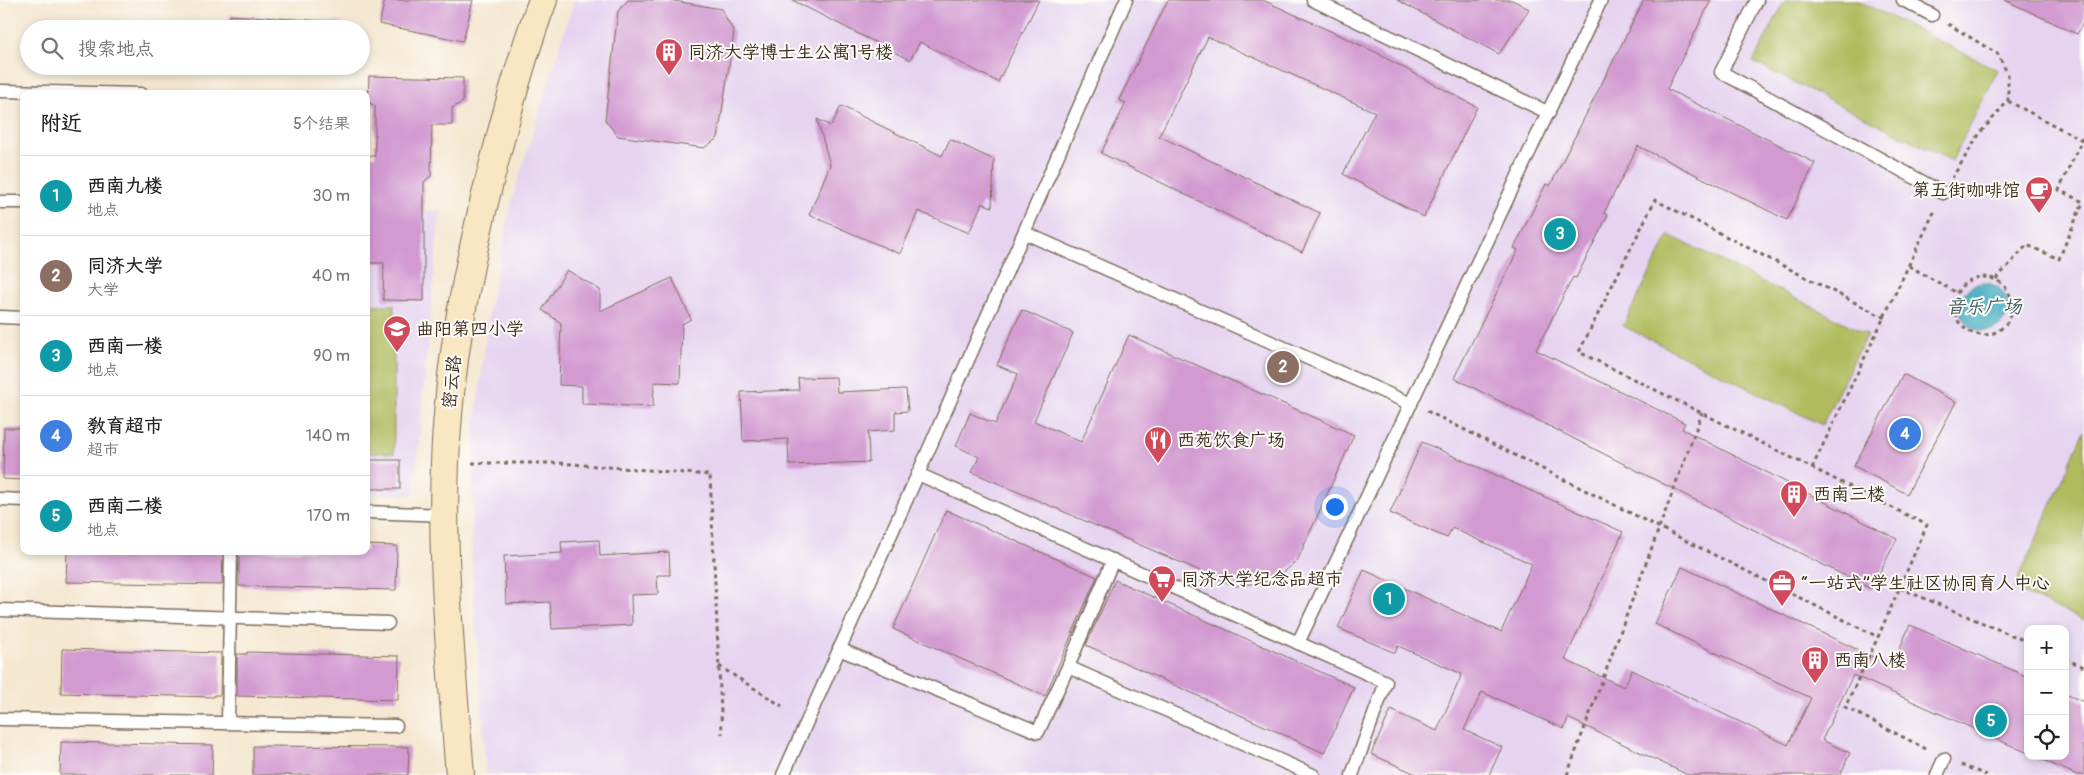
<!DOCTYPE html>
<html lang="zh">
<meta charset="utf-8">
<style>
:root{--surface:#fff;--page:#f6f6f6;--text:#202124;--muted:#757577;--line:#e0e0e0;--accent:#d1495b}
body{margin:0;font-family:Pangolin,"LXGW WenKai TC",sans-serif;background:var(--page);color:var(--text)}
.controls{position:absolute;right:15px;bottom:15px;display:grid;overflow:hidden;border-radius:10px;box-shadow:0 2px 8px #0003}
.controls button{width:45px;height:45px;display:grid;place-items:center;padding:0;border:0;border-bottom:1px solid var(--line);background:var(--surface);color:var(--text);font:25px sans-serif}
.you{position:absolute;left:1334px;top:506px;width:18px;height:18px;margin:-12px;border:4px solid #fff;border-radius:50%;background:#1a73e8;box-shadow:0 0 0 8px #1a73e833}
.badge{display:grid;place-items:center;width:32px;height:32px;border-radius:50%;background:var(--accent);color:#fff;font-size:16px;font-weight:700}
.pin{position:absolute;translate:-50% -50%;border:2px solid #fff;box-shadow:0 1px 5px #0006}
.list{margin:0;padding:0;list-style:none}
h2{display:flex;justify-content:space-between;align-items:center;height:65px;margin:0;padding:0 20px;font-size:21px}
h2 small{font-size:16px;font-weight:400;color:var(--muted)}
.list li{display:grid;grid-template-columns:32px 1fr auto;gap:15px;align-items:center;box-sizing:border-box;height:80px;padding:0 20px;border-top:1px solid var(--line)}
.list b{display:block;font-size:19px;white-space:nowrap}
.list p{margin:0;font-size:16px;white-space:nowrap;color:var(--muted)}
.list em{font-size:16px;font-style:normal;color:var(--muted)}
.icon{flex:none;width:28px;height:28px;fill:none;stroke:currentColor;stroke-width:2;stroke-linecap:round;stroke-linejoin:round}
.map{position:relative;flex:none;width:2084px;height:775px;overflow:hidden}
.search{position:absolute;background:var(--surface);box-shadow:0 2px 8px #0003;left:20px;top:20px;width:350px;height:55px;display:flex;align-items:center;gap:12px;box-sizing:border-box;padding:0 18px;border-radius:28px;color:var(--muted);font-size:19px}
.panel{position:absolute;background:var(--surface);box-shadow:0 2px 8px #0003;left:20px;top:90px;width:350px;height:465px;border-radius:10px}
.map>svg:first-child{display:block}
</style>
<div class="map">
<svg width="2084" height="775" viewBox="0 0 2084 775">
<rect width="100%" height="100%" fill="#fdfcf7"/>
<filter id="ink" filterUnits="userSpaceOnUse"><feTurbulence type="fractalNoise" baseFrequency=".02" numOctaves="2"/><feDisplacementMap in="SourceGraphic" scale="10" xChannelSelector="R" yChannelSelector="G"/><feConvolveMatrix kernelMatrix="1 2 1 2 8 2 1 2 1" color-interpolation-filters="sRGB"/></filter>
<filter id="wash" filterUnits="userSpaceOnUse"><feTurbulence type="fractalNoise" baseFrequency=".0096" numOctaves="4" result="noise"/><feDisplacementMap in="SourceGraphic" scale="20" xChannelSelector="R" yChannelSelector="G"/><feGaussianBlur stdDeviation="1.12" result="paint"/><feColorMatrix in="noise" values="0 0 0 0 0 0 0 0 0 0 0 0 0 0 0 0 0 1.4 0 .05"/><feComposite in="paint" operator="in"/></filter>
<g filter="url(#wash)">
<rect width="100%" height="100%" fill="#f5e7d0"/>
<g fill="#e5d3f0" fill-rule="evenodd">
<path d="M574 0H2084V775H486L471 546 475 425 489 310 511 203ZM2028 629H2065V756H2028Z"/>
<path d="M366 210 440 211 414 495 366 494Z"/>
</g>
<g fill="#afbb5d" stroke="#75723e">
<path d="M1785 0H1857L1998 70 1952 161 1753 62Z"/>
<path d="M1669 235 1867 334 1822 425 1623 326Z"/>
<rect x="366" y="305" width="28" height="148"/>
<path d="M2084 431V620L2014 589Z"/>
</g>
<circle fill="#42acc1" stroke="#3e6b70" cx="1984" cy="307" r="24"/>
<g id="blocks">
<g fill="#d29ad1">
<path d="M385 0H473L463 41 379 24Z"/>
<path d="M628 0H669L721 9 734 32 718 138 704 148 618 136 605 120 618 11Z"/>
<path d="M792 0H1039L998 82 920 42 910 60Z"/>
<path d="M1168 0H1263L1380 54V55L1477 107 1424 217 1343 174 1375 112 1208 37 1159 136 1320 213 1302 252 1101 153 1126 103 1119 100Z"/>
<path d="M1397 0H1512L1529 9 1499 54Z"/>
<path d="M1644 0H1711L1667 89 1815 163 1787 220 1638 146 1604 213 1608 215 1576 278 1573 277 1536 350 1685 423 1682 429 1897 539 1871 589 1454 378 1518 250 1514 248 1546 184 1550 186Z"/>
<path d="M2005 0H2084V21L2077 34Z"/>
<path d="M230 15 341 22V29H230Z"/>
<path d="M369 76 463 78V102L452 108V125H432L431 176 424 182V301L383 300 384 263H366L367 156H375V106L368 102Z"/>
<path d="M841 106 942 156 950 139 994 160 992 207 982 203 969 233 918 211 900 254 809 215 830 165 817 119 831 126Z"/>
<path d="M567 270 600 290V311L672 278 691 319 682 324 680 383 654 382 653 407 582 404V386L559 385 561 323 542 310Z"/>
<path d="M1022 310 1073 333 1034 421 1081 442 1129 335 1354 435 1297 561 1273 581 1235 586 972 472 979 457 956 446 970 413 995 424 1018 374 997 365Z"/>
<path d="M1903 374 1956 402 1907 494 1854 466Z"/>
<path d="M836 377 837 392 906 389 908 411 895 412V430L868 432 869 462 789 465 788 439 743 441 741 392 799 390 798 378Z"/>
<path d="M4 428H24V480L3 479Z"/>
<path d="M1422 442 1623 532 1565 660 1624 687 1632 670 1788 745 1811 698 1655 624 1682 567 1892 666 1910 625 2028 677V753L1853 675 1822 740 1850 753 1840 775H1688L1568 718 1564 729 1482 692 1464 730 1502 747 1489 775H1418L1371 754 1391 710 1437 731 1462 674 1398 646 1395 653 1338 628 1364 570 1501 632 1532 564 1452 528 1447 538 1390 513Z"/>
<rect x="366" y="460" width="34" height="29"/>
<path d="M946 510 1097 577 1045 696 893 629Z"/>
<path d="M599 540 600 556 669 552 670 575H657L658 594 631 595 632 625 552 629 550 602 506 604 504 556 562 553 561 542Z"/>
<path d="M366 545 397 546 396 590 239 586V551H366Z"/>
<path d="M67 551H223L222 585 66 582Z"/>
<path d="M1115 580 1354 687 1324 753 1086 645Z"/>
<path d="M62 649 221 653 220 695H214V697L61 693Z"/>
<path d="M247 652 399 656 398 700 237 696V654H247Z"/>
<path d="M2065 694 2084 702V775H2077L2034 756H2065Z"/>
<path d="M61 742 213 745 212 775H60Z"/>
<path d="M253 746 409 747 408 775H253Z"/>
</g>
</g>
</g>
<g filter="url(#ink)">
<use href="#blocks" fill-opacity="0" stroke="#7c6c5c" stroke-width="1"/>
<g fill="none" stroke-linecap="round" stroke-linejoin="round">
<g stroke="#7c6c5c" stroke-width="15">
<g id="lane">
<path d="M1313 0 1549 113"/>
<path d="M1757 0 1721 72 1943 193"/>
<path d="M1903 0 1932 15"/>
<path d="M0 91 141 94"/>
<path d="M0 202H24"/>
<path d="M1025 233 1411 404"/>
<path d="M0 317 24 318"/>
<path d="M918 474 1386 682 1352 775"/>
<path d="M0 499 24 500"/>
<path d="M366 512 446 515"/>
<path d="M0 610 388 623"/>
<path d="M1298 643 1601 0"/>
<path d="M839 649 1038 732 1068 667 1313 775"/>
<path d="M1068 667 1113 560"/>
<path d="M0 719 396 726"/>
<path d="M228 723 231 551"/>
<path d="M783 775 918 474 1126 0"/>
<path d="M1937 775 1944 759"/>
</g>
</g>
<g stroke="#7c6c5c" stroke-width="30">
<path id="secondary" d="M460 775C452 671 441 567 445 463 449 357 470 254 497 151 510 101 524 49 543 0"/>
</g>
<g stroke="#7c6c5c" stroke-width="3" stroke-dasharray="4 4" stroke-linecap="butt">
<path d="M1948 24 1998 54 2008 75V101L1980 133 1952 178"/>
<path d="M2008 101 2084 141"/>
<path d="M1909 266 1957 293"/>
<circle cx="1983" cy="306" r="29"/>
<path d="M1996 279 2027 245 2059 259 2083 202 2059 190 2084 135"/>
<path d="M1885 318 1655 200 1579 352 1927 525 1878 637 1845 707 1928 750"/>
<path d="M1427 411 1878 637"/>
<path d="M472 463H559L710 475 722 734"/>
<path d="M1812 468 1935 210"/>
<path d="M1900 588 2028 642"/>
<path d="M2065 659 2084 667"/>
<path d="M719 666 782 706"/>
<path d="M1961 765 1986 775"/>
<path d="M1567 775 1702 413"/>
</g>
<use href="#lane" stroke="#fff" stroke-width="12"/>
<use href="#secondary" stroke="#f9e7c3" stroke-width="28"/>
</g>
</g>
<defs>
<g id="building-pin" transform="scale(1.4375)"><path d="M0 17L-7.5 6A9.5 9.5 0 1 1 7.5 6Z" fill="#d1495b" stroke="#fdfcf7"/><path d="M-4-6H4V6H1V3H-1V6H-4ZM-2.5-4.3h1.7v1.8h-1.7ZM.8-4.3h1.7v1.8H.8ZM-2.5-1h1.7V.8h-1.7ZM.8-1h1.7V.8H.8Z" fill="#fff"/></g>
<g id="cafe-pin" transform="scale(1.4375)"><path d="M0 17L-7.5 6A9.5 9.5 0 1 1 7.5 6Z" fill="#d1495b" stroke="#fdfcf7"/><path d="M-5.5-4.5H6V0H3Q3 3.5 0 3.5H-2.5Q-5.5 3.5-5.5 0ZM3-3.2v2h1.7v-2ZM-6 4.5H4V6H-6Z" fill="#fff"/></g>
<g id="school-pin" transform="scale(1.4375)"><path d="M0 17L-7.5 6A9.5 9.5 0 1 1 7.5 6Z" fill="#d1495b" stroke="#fdfcf7"/><path d="M0-5L7-2L0 1L-7-2ZM-4 1L0 2.5L4 1V4Q0 6-4 4Z" fill="#fff"/></g>
<g id="restaurant-pin" transform="scale(1.4375)"><path d="M0 17L-7.5 6A9.5 9.5 0 1 1 7.5 6Z" fill="#d1495b" stroke="#fdfcf7"/><path d="M-5-6h1v4h1v-4h1v4h1v-4h1v5L-1.5 .5V6h-2V.5L-5-1ZM5-6V6H3V1.5H1.5Q1.5-4 5-6Z" fill="#fff"/></g>
<g id="supermarket-pin" transform="scale(1.4375)"><path d="M0 17L-7.5 6A9.5 9.5 0 1 1 7.5 6Z" fill="#d1495b" stroke="#fdfcf7"/><path d="M-6-5.5h2.5l.6 2H6L4.5 2H-2.5L-4.4-4H-6ZM-1.5 3.2a1.3 1.3 0 1 0 .1 0ZM3 3.2a1.3 1.3 0 1 0 .1 0Z" fill="#fff"/></g>
<g id="office-pin" transform="scale(1.4375)"><path d="M0 17L-7.5 6A9.5 9.5 0 1 1 7.5 6Z" fill="#d1495b" stroke="#fdfcf7"/><path d="M-6-3h4V-5.5h4V-3h4V5H-6ZM-1-4.5V-3h2v-1.5ZM-6 0V1H6V0Z" fill="#fff"/></g>
</defs>
<g fill-rule="evenodd">
<use href="#building-pin" x="669" y="52"/>
<use href="#cafe-pin" x="2039" y="190"/>
<use href="#school-pin" x="397" y="329"/>
<use href="#restaurant-pin" x="1158" y="440"/>
<use href="#building-pin" x="1794" y="494"/>
<use href="#supermarket-pin" x="1162" y="579"/>
<use href="#office-pin" x="1782" y="583"/>
<use href="#building-pin" x="1815" y="660"/>
</g>
<g text-anchor="middle" dominant-baseline="central" stroke-width="4" stroke-linejoin="round" paint-order="stroke">
<g font-size="18" fill="#3b2a1e" stroke="#fdfcf7" text-anchor="start">
<text x="688" y="52">同济大学博士生公寓1号楼</text>
<text x="2020" y="190" text-anchor="end">第五街咖啡馆</text>
<text x="416" y="329">曲阳第四小学</text>
<text x="1177" y="440">西苑饮食广场</text>
<text x="1813" y="494">西南三楼</text>
<text x="1181" y="579">同济大学纪念品超市</text>
<text x="1801" y="583">“一站式”学生社区协同育人中心</text>
<text x="1834" y="660">西南八楼</text>
</g>
<g font-size="18" fill="#3b2a1e" stroke="#fdfcf7">
<text transform="translate(452 382) rotate(-84)">密云路</text>
</g>
<g font-size="19" font-style="italic" fill="#3e5e5f" stroke="#fdfcf7">
<text x="1984" y="307">音乐广场</text>
</g>
</g>
</svg>
<div class="controls">
<button>+</button>
<button>−</button>
<button><svg class="icon" aria-label="locate" viewBox="0 0 24 24"><circle cx="12" cy="12" r="6"/><path d="M12 2v4M12 18v4M2 12h4M18 12h4"/></svg></button>
</div>
<div class="you"></div>
<div class="pin badge" style="left:1389px;top:599px;background:#0f9aa8">1</div>
<div class="pin badge" style="left:1283px;top:367px;background:#8d6e63">2</div>
<div class="pin badge" style="left:1560px;top:234px;background:#0f9aa8">3</div>
<div class="pin badge" style="left:1905px;top:434px;background:#3f7fe0">4</div>
<div class="pin badge" style="left:1991px;top:721px;background:#0f9aa8">5</div>
<div class="search"><svg class="icon" aria-label="search" viewBox="0 0 24 24"><circle cx="10" cy="10" r="6"/><path d="M15 15l6 6"/></svg>搜索地点</div>
<section class="panel">
<h2>附近<small>5个结果</small></h2>
<ul class="list">
<li><span class="badge" style="background:#0f9aa8">1</span><div><b>西南九楼</b><p>地点</p></div><em>30 m</em></li>
<li><span class="badge" style="background:#8d6e63">2</span><div><b>同济大学</b><p>大学</p></div><em>40 m</em></li>
<li><span class="badge" style="background:#0f9aa8">3</span><div><b>西南一楼</b><p>地点</p></div><em>90 m</em></li>
<li><span class="badge" style="background:#3f7fe0">4</span><div><b>教育超市</b><p>超市</p></div><em>140 m</em></li>
<li><span class="badge" style="background:#0f9aa8">5</span><div><b>西南二楼</b><p>地点</p></div><em>170 m</em></li>
</ul>
</section>
</div>
